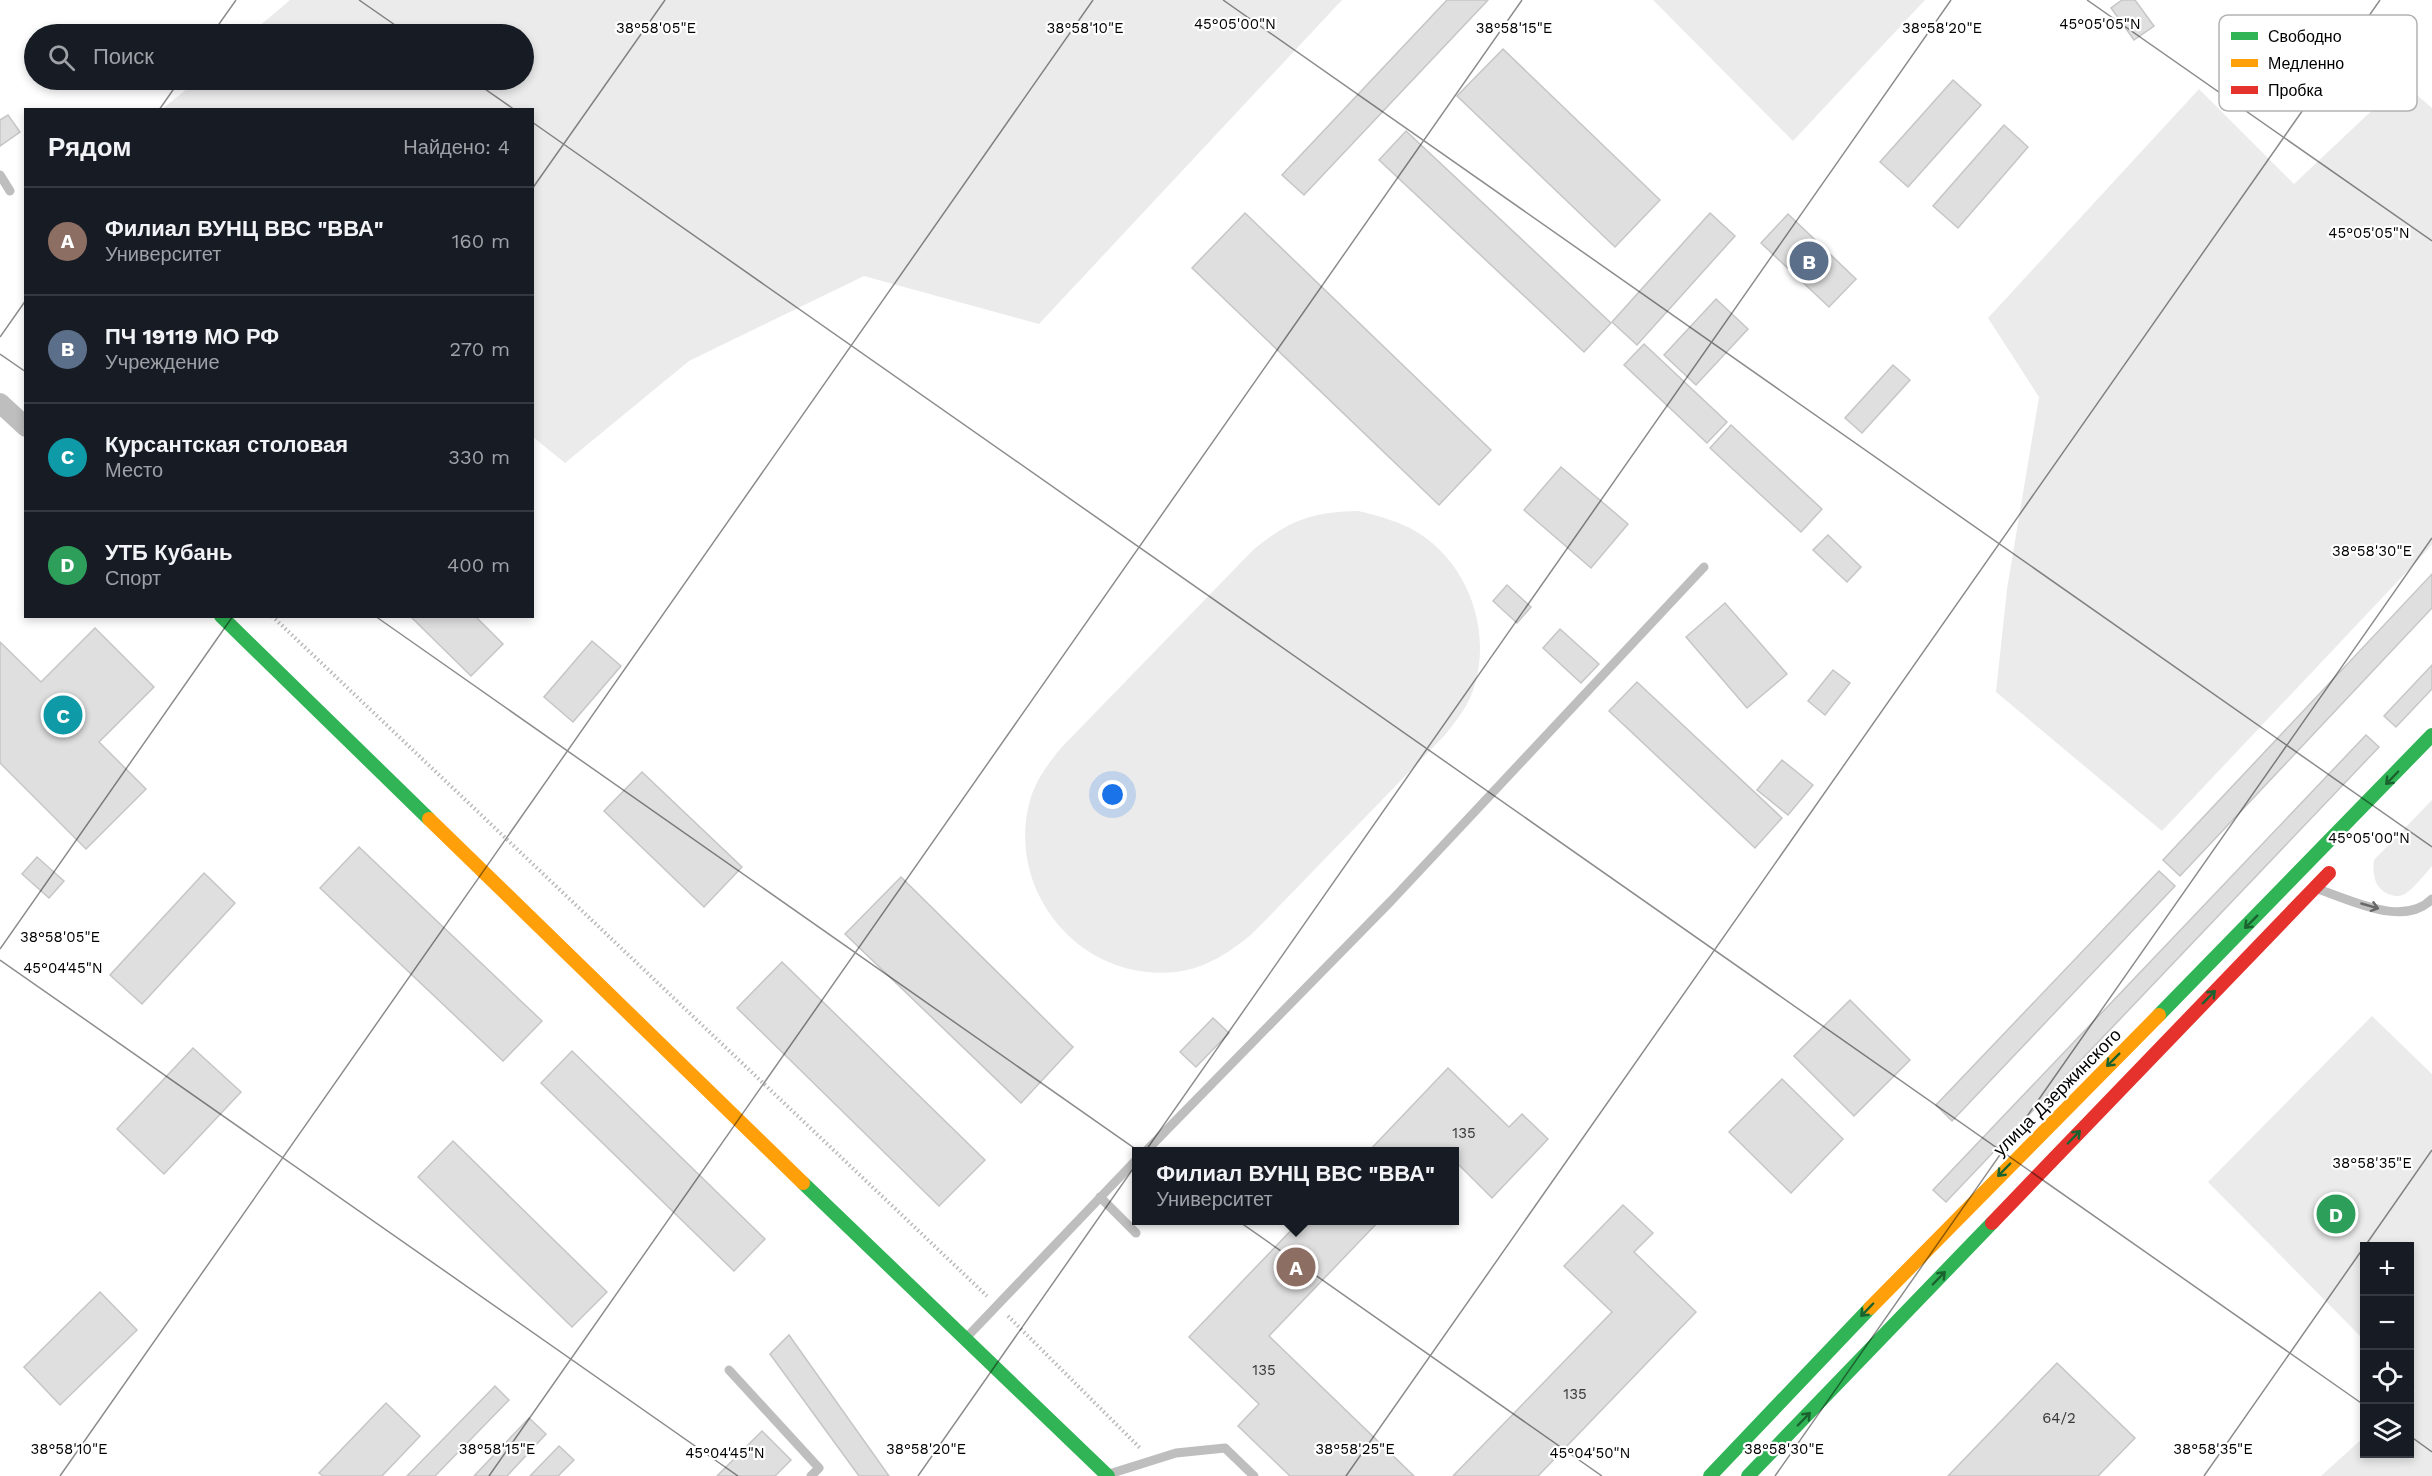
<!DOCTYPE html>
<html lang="ru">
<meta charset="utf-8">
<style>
:root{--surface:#171b24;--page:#20242c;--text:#f1f3f6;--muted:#9ea1a6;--line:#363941;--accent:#db2777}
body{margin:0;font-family:"Work Sans",sans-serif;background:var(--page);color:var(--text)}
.controls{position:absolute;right:18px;bottom:18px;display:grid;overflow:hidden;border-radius:0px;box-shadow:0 3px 9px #0003}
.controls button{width:54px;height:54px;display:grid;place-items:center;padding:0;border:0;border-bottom:2px solid var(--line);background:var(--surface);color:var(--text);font:30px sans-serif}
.you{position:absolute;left:1113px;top:795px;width:21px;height:21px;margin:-15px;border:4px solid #fff;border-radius:50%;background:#1a73e8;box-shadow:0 0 0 9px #1a73e833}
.badge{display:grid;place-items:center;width:39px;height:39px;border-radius:50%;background:var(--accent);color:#fff;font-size:20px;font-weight:700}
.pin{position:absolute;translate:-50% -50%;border:3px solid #fff;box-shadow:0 2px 6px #0006}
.popup{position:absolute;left:1132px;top:1147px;width:327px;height:78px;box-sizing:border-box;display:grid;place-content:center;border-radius:0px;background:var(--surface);filter:drop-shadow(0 2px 4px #0005);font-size:20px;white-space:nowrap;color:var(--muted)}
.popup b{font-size:22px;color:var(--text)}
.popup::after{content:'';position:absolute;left:50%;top:100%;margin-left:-12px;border:12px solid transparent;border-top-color:var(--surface)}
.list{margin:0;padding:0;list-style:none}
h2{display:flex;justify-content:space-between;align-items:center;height:78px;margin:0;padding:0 24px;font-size:26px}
h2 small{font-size:20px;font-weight:400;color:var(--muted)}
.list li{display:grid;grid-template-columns:39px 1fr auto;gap:18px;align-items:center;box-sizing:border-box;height:108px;padding:0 24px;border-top:2px solid var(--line)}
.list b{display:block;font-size:22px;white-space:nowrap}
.list p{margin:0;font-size:20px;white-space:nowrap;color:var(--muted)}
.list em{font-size:20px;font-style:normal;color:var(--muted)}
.icon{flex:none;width:33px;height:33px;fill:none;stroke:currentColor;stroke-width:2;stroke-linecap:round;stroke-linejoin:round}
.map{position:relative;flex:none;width:2432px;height:1476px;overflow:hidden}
.search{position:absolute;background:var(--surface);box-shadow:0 3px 9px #0003;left:24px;top:24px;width:510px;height:66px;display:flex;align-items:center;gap:15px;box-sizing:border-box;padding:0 21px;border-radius:33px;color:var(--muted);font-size:22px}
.panel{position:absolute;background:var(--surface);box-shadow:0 3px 9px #0003;left:24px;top:108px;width:510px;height:510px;border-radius:0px}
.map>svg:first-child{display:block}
</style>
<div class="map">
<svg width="2432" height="1476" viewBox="0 0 2432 1476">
<rect width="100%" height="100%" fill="#fff"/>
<g fill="#ebebeb">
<path d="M290 0H1342L1039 324 864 276 689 361 565 463 533 437 532 110 162 109 198 80H524V34H250Z"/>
<path d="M1653 0H1925L1793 141Z"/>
<path d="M2402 82 2432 108V545L2162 831 1996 692 2007 589 2039 397 1988 318 2199 89 2294 184Z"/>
<path d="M1358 511C1376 515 1393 520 1410 528 1465 557 1492 625 1475 684 1470 704 1457 720 1445 735L1252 934C1230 952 1205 969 1175 972 1080 982 1005 891 1030 800 1036 780 1048 764 1060 749L1253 550C1290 520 1311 512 1358 511Z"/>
<path d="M2432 800V866C2424 875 2415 887 2405 894 2401 896 2396 897 2391 895 2375 890 2372 875 2374 860Z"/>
<path d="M2372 1016 2432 1074V1476H2321L2364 1437V1454H2410V1396L2415 1391 2410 1385V1246H2364V1340L2208 1182Z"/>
</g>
<g fill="#dfdfdf" stroke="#c6c6c6" stroke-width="1.5">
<path d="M1447 0H1488L1304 195 1282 175Z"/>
<path d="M2122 0H2135L2154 26 2134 40 2111 8Z"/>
<path d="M1503 49 1660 200 1615 247 1457 96Z"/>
<path d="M1953 80 1981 105 1908 187 1880 162Z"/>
<path d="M8 115 20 132 0 146V120Z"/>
<path d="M2004 125 2028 147 1958 228 1933 206Z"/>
<path d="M1406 131 1611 323 1584 352 1379 160Z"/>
<path d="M1245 213 1491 450 1439 505 1192 268Z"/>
<path d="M1710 213 1735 236 1637 345 1612 322Z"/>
<path d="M1788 214 1856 279 1829 307 1761 243Z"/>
<path d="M1716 299 1748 329 1696 385 1664 355Z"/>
<path d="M1644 344 1727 422 1707 443 1624 365Z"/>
<path d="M1893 365 1910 380 1862 433 1845 418Z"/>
<path d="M1731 425 1822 509 1801 532 1710 448Z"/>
<path d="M1561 467 1628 524 1591 568 1524 510Z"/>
<path d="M1828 535 1861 567 1847 582 1813 550Z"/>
<path d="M2432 574V608L2180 876 2163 860Z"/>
<path d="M1507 585 1531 607 1517 623 1493 601Z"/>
<path d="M1725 603 1787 674 1747 708 1686 637Z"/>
<path d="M410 616H475L503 644 471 676Z"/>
<path d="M95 628 154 687 99 742 146 789 86 849 0 763V642L41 682Z"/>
<path d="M1560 629 1599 664 1581 683 1543 648Z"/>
<path d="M592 641 621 666 573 722 544 697Z"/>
<path d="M2432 665V689L2396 727 2384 716Z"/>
<path d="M1833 670 1850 683 1825 715 1808 701Z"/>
<path d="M1637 682 1782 818 1755 848 1609 711Z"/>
<path d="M2366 735 2379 747 1946 1202 1933 1190Z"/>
<path d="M1782 760 1813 785 1788 815 1757 790Z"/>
<path d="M642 772 742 867 704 907 604 811Z"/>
<path d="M359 847 542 1021 503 1061 320 888Z"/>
<path d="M37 857 64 881 49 898 22 874Z"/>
<path d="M2159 871 2175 886 1952 1121 1936 1105Z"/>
<path d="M204 873 235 903 142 1004 110 975Z"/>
<path d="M901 877 1073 1047 1021 1103 845 934Z"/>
<path d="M782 962 985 1160 939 1206 737 1008Z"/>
<path d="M1850 1000 1910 1060 1854 1116 1794 1056Z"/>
<path d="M1213 1018 1229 1033 1196 1067 1180 1052Z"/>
<path d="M193 1048 241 1092 164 1174 117 1129Z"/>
<path d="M572 1051 765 1239 734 1271 541 1083Z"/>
<path d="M1448 1068 1509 1127 1522 1114 1548 1139 1492 1198 1455 1161V1152H1368Z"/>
<path d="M1782 1079 1843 1139 1791 1193 1729 1132Z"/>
<path d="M453 1141 607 1292 572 1327 418 1177Z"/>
<path d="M1623 1205 1653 1233 1634 1252 1696 1312 1538 1476H1453L1612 1312 1564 1266Z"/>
<path d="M1301 1220H1380L1269 1336 1414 1476H1290L1238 1426 1259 1404 1189 1337Z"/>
<path d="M100 1292 137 1330 60 1405 24 1367Z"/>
<path d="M789 1335 889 1476H859L770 1354Z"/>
<path d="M2057 1363 2135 1438 2098 1476H1948Z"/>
<path d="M495 1386 509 1400 435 1476H407Z"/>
<path d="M386 1403 420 1436 382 1476H323L319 1473Z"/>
<path d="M529 1418 546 1434 507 1476H474Z"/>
<path d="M762 1431 791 1460 775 1476H717Z"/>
<path d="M559 1446 574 1460 558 1476H530Z"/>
</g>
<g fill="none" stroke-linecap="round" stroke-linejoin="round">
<g stroke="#b9b9b9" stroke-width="4" stroke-dasharray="1.5 3" stroke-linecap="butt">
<path d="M272 616 987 1296"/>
<path d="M1008 1316 1140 1448"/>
</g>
<g stroke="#bebebe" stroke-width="9">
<path d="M0 175 10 191"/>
<path d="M2320 890C2352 900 2404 928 2432 899"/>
<path d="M1145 1152 1391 901 1704 567"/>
<path d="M1100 1197 1136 1233"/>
<path d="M966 1338 1137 1159"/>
<path d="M729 1370 819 1468 811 1476"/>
<path d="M1109 1474 1176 1453 1225 1448 1254 1476"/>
</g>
<path stroke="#bebebe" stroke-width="20" d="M0 403 26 427"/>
<g stroke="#30b455" stroke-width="14">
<path d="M221 616 429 819"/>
<path d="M2159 1015 2432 735"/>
<path d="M803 1183 1108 1476"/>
<path d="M1710 1476 1870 1308"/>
<path d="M1748 1476 1992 1223"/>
</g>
<g stroke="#ff9f0a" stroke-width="14">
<path d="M429 819 803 1183"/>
<path d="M1870 1308 2159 1015"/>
</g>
<path stroke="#e5322d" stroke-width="14" d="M1992 1223 2329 873"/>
</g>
<defs><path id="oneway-shaft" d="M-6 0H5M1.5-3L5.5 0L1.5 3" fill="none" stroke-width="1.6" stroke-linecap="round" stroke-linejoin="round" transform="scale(1.5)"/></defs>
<g stroke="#1a632f">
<use href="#oneway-shaft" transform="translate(2392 778) rotate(134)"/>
<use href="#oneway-shaft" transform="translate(2251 922) rotate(135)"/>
<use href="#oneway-shaft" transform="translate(2209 997) rotate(-46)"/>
<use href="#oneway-shaft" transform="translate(2113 1060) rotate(135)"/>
<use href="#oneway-shaft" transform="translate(2074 1137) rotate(-46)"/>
<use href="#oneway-shaft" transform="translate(2004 1170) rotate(134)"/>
<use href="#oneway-shaft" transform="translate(1939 1278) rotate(-46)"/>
<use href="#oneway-shaft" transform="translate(1867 1310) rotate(134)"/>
<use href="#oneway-shaft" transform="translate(1804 1419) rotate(-46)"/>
</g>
<use stroke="#686868" href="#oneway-shaft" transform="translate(2370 906) rotate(16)"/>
<path fill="none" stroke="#000" stroke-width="1.5" stroke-opacity="0.45" d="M359 0 408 34M1223 0 2432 847M2087 0 2432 241M212 34 236 0M472 80 515 110M159 110 180 80M532 122 2364 1405M532 189 665 0M0 337 26 300M0 354 26 372M375 616 1602 1476M0 949 233 616M0 960 738 1476M2365 1246 2432 1150M2410 1436 2432 1452M60 1476 1093 0M489 1476 1522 0M918 1476 1951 0M1346 1476 2380 0M1775 1476 2432 538M2204 1476 2364 1247"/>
<g text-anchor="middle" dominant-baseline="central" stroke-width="4.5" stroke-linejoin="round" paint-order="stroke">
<g font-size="15" fill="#383838">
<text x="1464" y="1133">135</text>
<text x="1264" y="1370">135</text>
<text x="1575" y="1394">135</text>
<text x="2059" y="1418">64/2</text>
</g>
<g font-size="18" fill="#000" stroke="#fff">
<text transform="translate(2057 1092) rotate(-45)">улица Дзержинского</text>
</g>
</g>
<rect x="2219" y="15" width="198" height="96" rx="9" fill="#fff" stroke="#b2b2b2" stroke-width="1.5"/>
<rect x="2231" y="32" width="27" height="8" fill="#30b455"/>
<rect x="2231" y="59" width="27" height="8" fill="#ff9f0a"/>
<rect x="2231" y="86" width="27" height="8" fill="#e5322d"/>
<g font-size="16" fill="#000">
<text x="2268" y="42">Свободно</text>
<text x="2268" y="69">Медленно</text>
<text x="2268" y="96">Пробка</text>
</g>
<g font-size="15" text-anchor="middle" fill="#000" stroke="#fff" stroke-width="4.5" stroke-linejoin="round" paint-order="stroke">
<text x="1235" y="29">45°05'00"N</text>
<text x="2100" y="29">45°05'05"N</text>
<text x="656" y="33">38°58'05"E</text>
<text x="1085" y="33">38°58'10"E</text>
<text x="1514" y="33">38°58'15"E</text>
<text x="1942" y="33">38°58'20"E</text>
<text x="2369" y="238">45°05'05"N</text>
<text x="2372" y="556">38°58'30"E</text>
<text x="2369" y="843">45°05'00"N</text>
<text x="60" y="942">38°58'05"E</text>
<text x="63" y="973">45°04'45"N</text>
<text x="2372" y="1168">38°58'35"E</text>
<text x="69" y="1454">38°58'10"E</text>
<text x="497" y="1454">38°58'15"E</text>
<text x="926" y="1454">38°58'20"E</text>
<text x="1355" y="1454">38°58'25"E</text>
<text x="1784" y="1454">38°58'30"E</text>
<text x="2213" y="1454">38°58'35"E</text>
<text x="725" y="1458">45°04'45"N</text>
<text x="1590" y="1458">45°04'50"N</text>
</g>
</svg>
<div class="controls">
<button>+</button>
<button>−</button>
<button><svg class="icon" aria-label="locate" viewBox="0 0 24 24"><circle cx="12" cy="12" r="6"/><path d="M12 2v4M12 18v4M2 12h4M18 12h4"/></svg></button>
<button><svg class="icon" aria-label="layers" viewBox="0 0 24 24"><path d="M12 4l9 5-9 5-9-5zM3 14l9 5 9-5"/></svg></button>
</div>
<div class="you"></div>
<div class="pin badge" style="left:1296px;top:1267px;background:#8d6e63">A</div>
<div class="popup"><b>Филиал ВУНЦ ВВС &quot;ВВА&quot;</b>Университет</div>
<div class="pin badge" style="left:1809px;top:261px;background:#5c6f8a">B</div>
<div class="pin badge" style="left:63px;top:715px;background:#0f9aa8">C</div>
<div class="pin badge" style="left:2336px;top:1214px;background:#2e9e5b">D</div>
<div class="search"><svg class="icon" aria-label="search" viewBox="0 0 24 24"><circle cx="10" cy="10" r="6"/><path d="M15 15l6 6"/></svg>Поиск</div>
<section class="panel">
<h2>Рядом<small>Найдено: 4</small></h2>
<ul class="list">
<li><span class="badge" style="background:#8d6e63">A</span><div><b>Филиал ВУНЦ ВВС &quot;ВВА&quot;</b><p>Университет</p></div><em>160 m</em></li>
<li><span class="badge" style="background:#5c6f8a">B</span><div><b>ПЧ 19119 МО РФ</b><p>Учреждение</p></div><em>270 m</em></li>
<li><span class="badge" style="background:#0f9aa8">C</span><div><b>Курсантская столовая</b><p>Место</p></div><em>330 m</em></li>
<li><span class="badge" style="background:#2e9e5b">D</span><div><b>УТБ Кубань</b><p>Спорт</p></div><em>400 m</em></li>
</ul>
</section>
</div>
